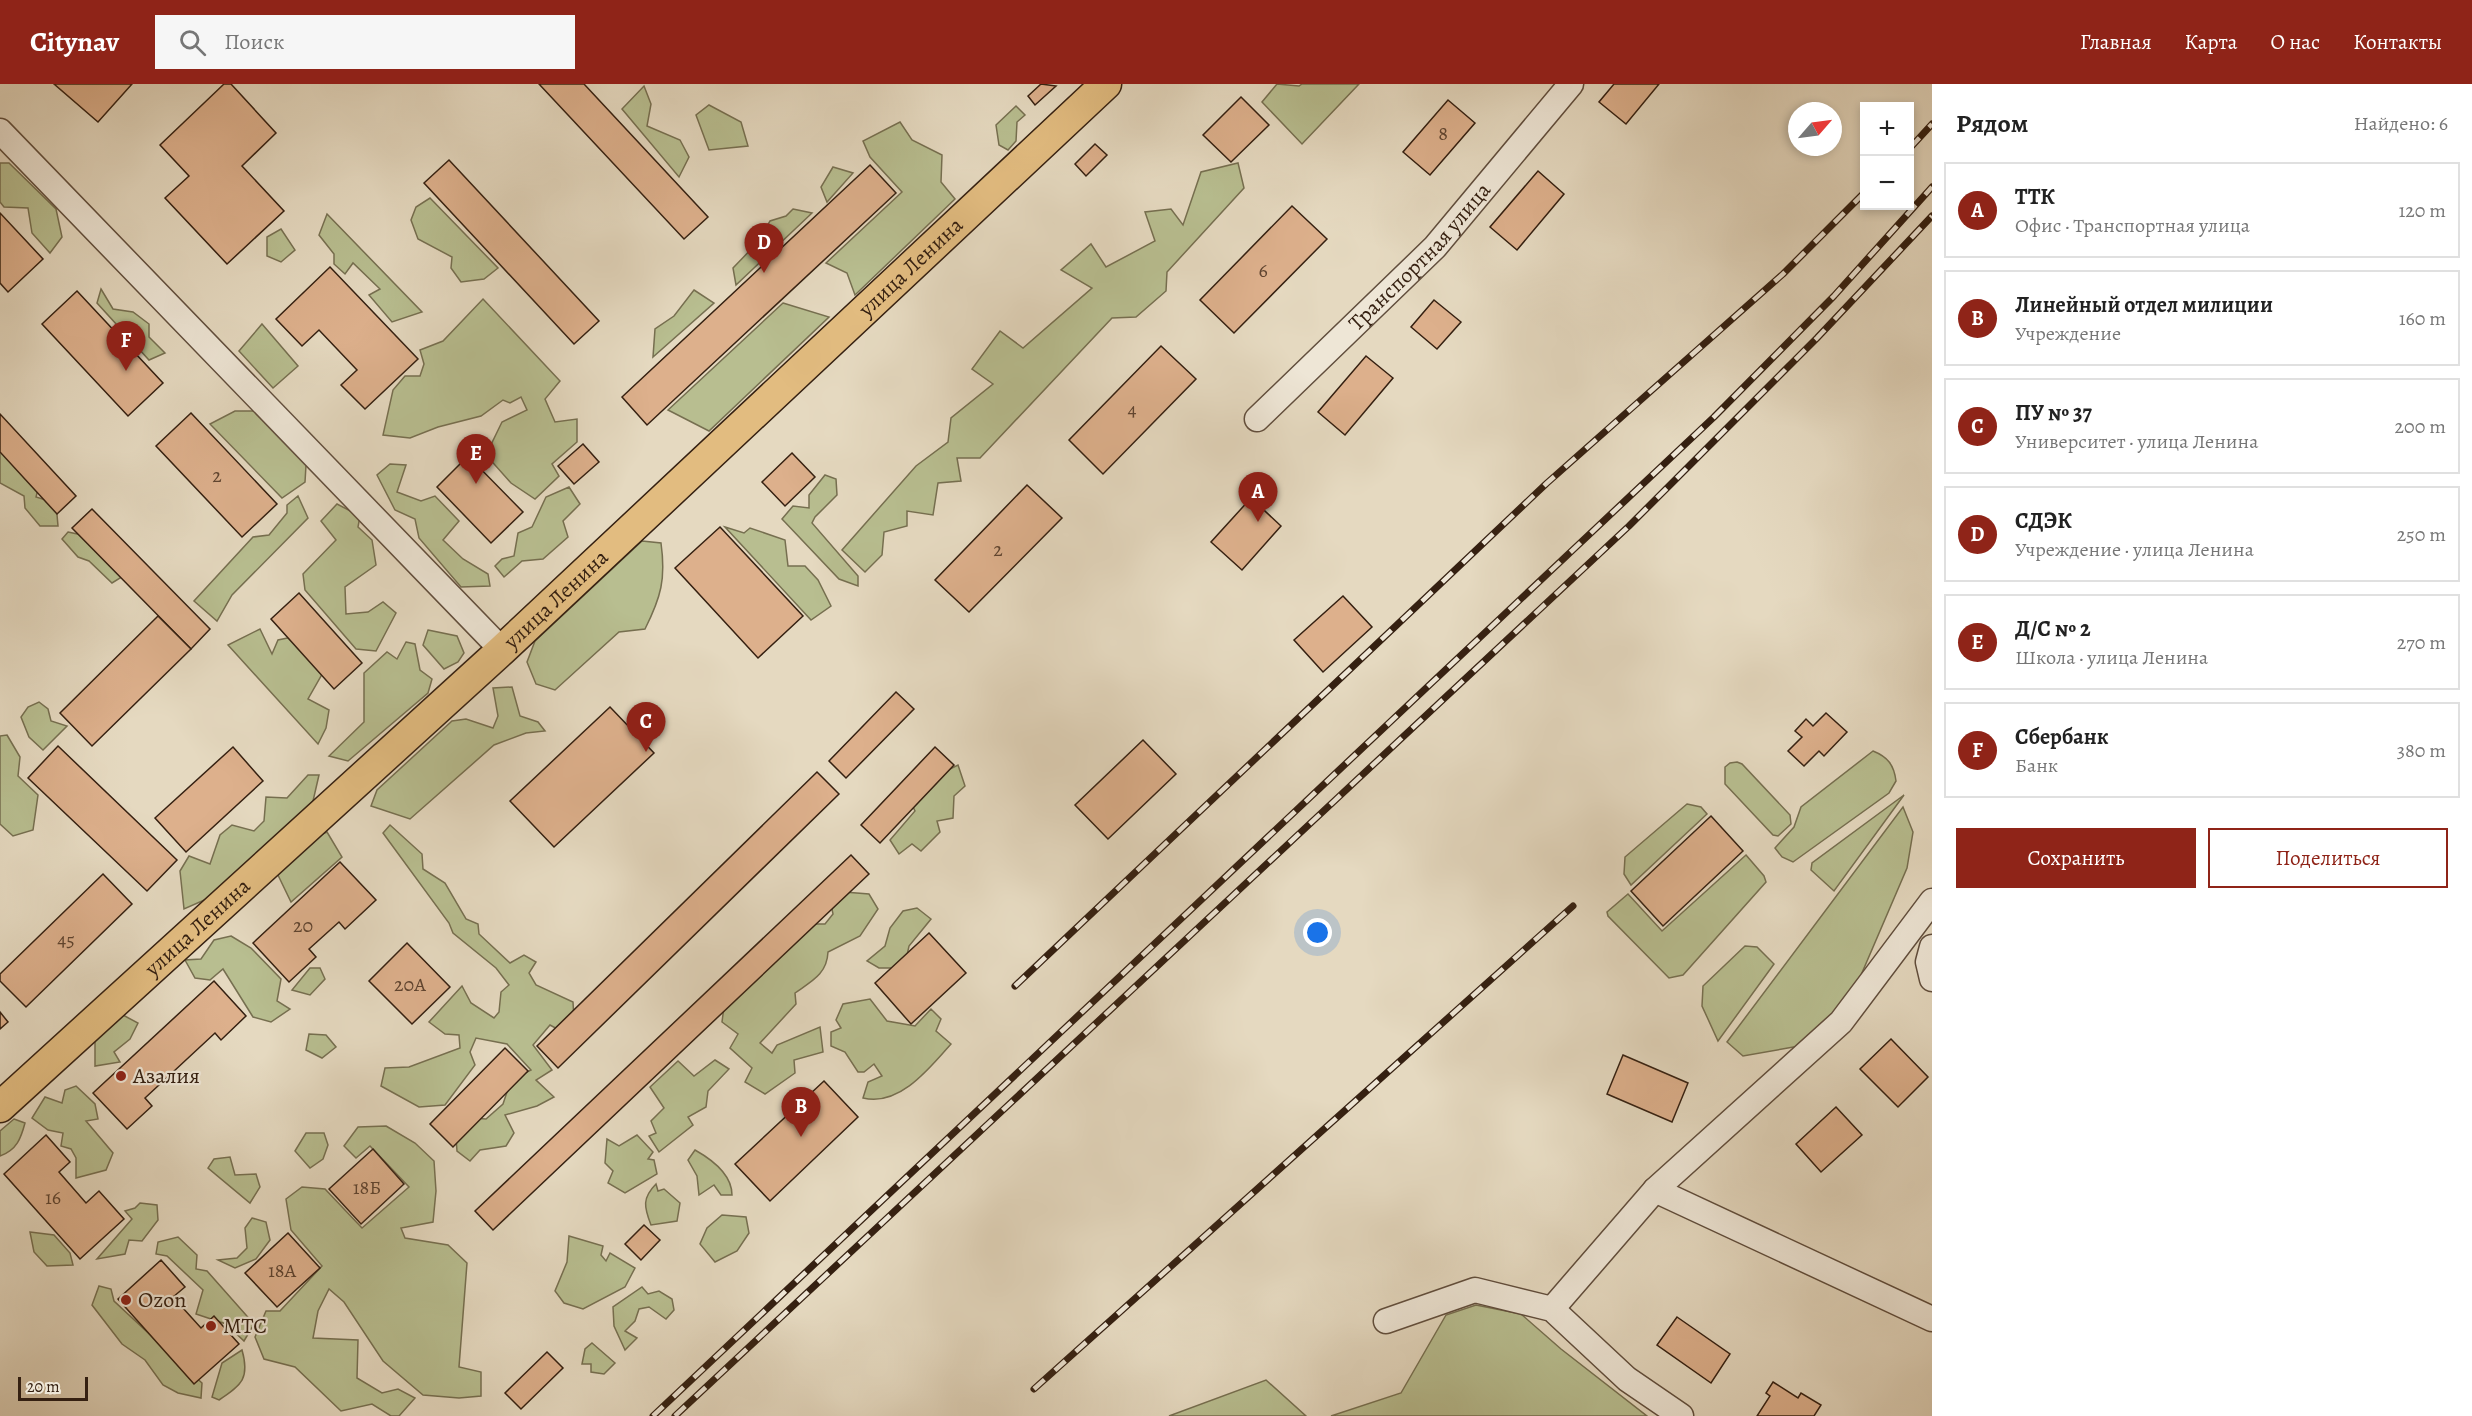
<!DOCTYPE html>
<html lang="ru">
<meta charset="utf-8">
<style>
:root{--surface:#fff;--page:#f6f6f6;--text:#222;--muted:#767676;--line:#e0e0e0;--accent:#8f2418}
body{margin:0;font-family:Alegreya,serif;background:var(--page);color:var(--text)}
.controls{position:absolute;right:18px;top:18px;display:grid;overflow:hidden;border-radius:0px;box-shadow:0 3px 9px #0003}
.controls button{width:54px;height:54px;display:grid;place-items:center;padding:0;border:0;border-bottom:2px solid var(--line);background:var(--surface);color:var(--text);font:30px sans-serif}
.compass{position:absolute;left:1788px;top:18px;width:54px;height:54px;border-radius:50%;background:var(--surface);box-shadow:0 3px 9px #0003;rotate:62deg}
.scale{position:absolute;left:18px;bottom:15px;width:70px;box-sizing:border-box;padding-left:6px;border:3px solid #352011;border-top:0;font-size:16px;line-height:21px;white-space:nowrap;color:#352011;-webkit-text-stroke:4px #eee6d6;paint-order:stroke}
.you{position:absolute;left:1318px;top:849px;width:21px;height:21px;margin:-15px;border:4px solid #fff;border-radius:50%;background:#1a73e8;box-shadow:0 0 0 9px #1a73e833}
.badge{display:grid;place-items:center;width:39px;height:39px;border-radius:50%;background:var(--accent);color:#fff;font-size:20px;font-weight:700}
.pin{position:absolute;translate:-50% -50px;filter:drop-shadow(0 2px 3px #0008)}
.pin::after{content:'';position:absolute;top:32px;width:21px;height:18px;background:inherit;clip-path:polygon(0 0,100% 0,50% 100%)}
.list{margin:0;padding:0;list-style:none}
h2{display:flex;justify-content:space-between;align-items:center;height:78px;margin:0;padding:0 24px;font-size:26px}
h2 small{font-size:20px;font-weight:400;color:var(--muted)}
.list li{display:grid;grid-template-columns:39px 1fr auto;gap:18px;align-items:center;box-sizing:border-box;height:96px;margin:0 12px 12px;padding:0 12px;border:2px solid var(--line);border-radius:0px}
.list b{display:block;font-size:22px;white-space:nowrap}
.list p{margin:0;font-size:20px;white-space:nowrap;color:var(--muted)}
.list em{font-size:20px;font-style:normal;color:var(--muted)}
.actions{display:flex;gap:12px;padding:18px 24px}
.actions a{flex:1;padding:14px 0;border:2px solid var(--accent);border-radius:0px;text-align:center;font-size:21px;color:var(--accent)}
.actions .main{background:var(--accent);color:#fff}
.icon{flex:none;width:33px;height:33px;fill:none;stroke:currentColor;stroke-width:2;stroke-linecap:round;stroke-linejoin:round}
.map{position:relative;flex:none;width:1932px;height:1332px;overflow:hidden}
header{display:flex;align-items:center;gap:36px;box-sizing:border-box;height:84px;padding:0 30px;background:var(--accent);color:#fff}
header strong{font-size:28px}
nav{display:flex;gap:33px;margin-inline-start:auto;font-size:21px}
.search{width:420px;height:54px;background:var(--page);display:flex;align-items:center;gap:15px;box-sizing:border-box;padding:0 21px;border-radius:0px;color:var(--muted);font-size:22px}
main{display:flex}
aside{flex:1;background:var(--surface)}
.map>svg:first-child{display:block}
</style>
<header>
<strong>Citynav</strong>
<div class="search"><svg class="icon" aria-label="search" viewBox="0 0 24 24"><circle cx="10" cy="10" r="6"/><path d="M15 15l6 6"/></svg>Поиск</div>
<nav><a>Главная</a><a>Карта</a><a>О нас</a><a>Контакты</a></nav>
</header>
<main>
<div class="map">
<svg width="1932" height="1332" viewBox="0 0 1932 1332">
<rect width="100%" height="100%" fill="#e5d9c0"/>
<filter id="stains"><feTurbulence type="fractalNoise" baseFrequency=".00333" numOctaves="4"/><feColorMatrix values="0 0 0 0 .2 0 0 0 0 .09 0 0 0 0 .02 0 0 0 .5 -.17"/></filter>
<radialGradient id="worn" r=".72"><stop offset=".6" stop-color="#630" stop-opacity="0"/><stop offset="1" stop-color="#630" stop-opacity=".3"/></radialGradient>
<g fill="#b8be90" stroke="#766f50" stroke-width="1.5">
<path d="M1277 0 1299 2 1302 0H1359L1302 60 1262 18Z"/>
<path d="M644 2 651 20 647 42 680 56 689 73 679 93 622 25Z"/>
<path d="M709 21 741 38 748 62 709 66 696 31Z"/>
<path d="M1016 22 1025 31 1017 38 1016 57 1008 66 999 61 996 41Z"/>
<path d="M900 38 912 56 942 71 941 98 955 115 855 211 847 189 826 179 902 108 870 73 863 57Z"/>
<path d="M0 79H9L56 125 62 153 50 169 32 149 28 124 4 123 0 118Z"/>
<path d="M1238 79 1244 104 1167 188 1166 207 1136 233 1112 234 980 374H957L961 397 938 399 933 431 907 427V442L884 448 882 471 865 488 842 466 916 382 948 358 951 334 993 300 972 285 1000 247 1023 264 1092 204 1061 186 1091 160 1106 183 1155 157 1145 128 1171 125 1183 141 1201 88Z"/>
<path d="M833 83 853 89 827 118 821 103Z"/>
<path d="M430 114 498 184 484 195 461 198 451 184 452 173 418 155 411 136 416 123Z"/>
<path d="M793 125 812 129 736 201 733 184 759 157 770 137 786 132Z"/>
<path d="M327 130 422 228 392 238 369 211 380 205 353 179 345 190 334 180V170L319 151Z"/>
<path d="M281 145 295 166 281 178 267 172V153Z"/>
<path d="M101 205 113 225 133 228 149 240V253L165 269 149 276 97 219Z"/>
<path d="M694 206 714 219 653 273 655 245 674 232Z"/>
<path d="M483 215 560 297 545 315 555 338 577 335V358L552 380 559 392 535 415 511 399 486 371 502 338 527 326 521 313 510 319 503 316 481 332 438 343 410 354 383 351 393 306 405 292H420L424 280 420 266 443 257Z"/>
<path d="M783 219 829 233 709 347 668 326Z"/>
<path d="M262 240 298 282 273 304 239 267Z"/>
<path d="M235 327H257L306 381 305 398 282 414 210 340Z"/>
<path d="M0 355 40 397 36 413 56 419 58 442H40L25 424 24 412 0 399Z"/>
<path d="M390 380 406 381 397 408 421 417 435 412 459 437 443 456 463 475 488 490 490 502 461 503 419 454 415 435 395 426 377 391Z"/>
<path d="M825 391 836 395 837 411 815 433 812 439 858 492V502L839 495 782 435 793 422 809 424V411Z"/>
<path d="M569 403 580 420 563 437 568 453 543 475 522 477 504 493 495 482 502 475 514 472 518 449 532 443 546 413Z"/>
<path d="M298 412 308 434 232 511 217 537 194 517 253 453 269 451 287 429V421Z"/>
<path d="M337 420 360 432 358 443 372 456 376 481 345 503 346 530 368 528 383 518 396 529 376 567 356 565 305 506 303 490 336 456 321 437Z"/>
<path d="M725 443 744 449 750 444 785 456 788 482H805L818 496 831 522 811 536Z"/>
<path d="M68 448 82 451 125 491 112 499 89 477 78 473 62 455Z"/>
<path d="M642 457 661 459C666 495 661 513 645 545L619 548 555 606 536 600 527 578 535 557Z"/>
<path d="M260 545 272 570 278 556 297 552 325 585 308 615 329 626 326 644 318 660 228 561Z"/>
<path d="M428 546 457 552 464 569 458 578 444 585 423 561Z"/>
<path d="M406 558 415 560 420 586 432 595 428 609 348 677 329 672 364 638V589L387 568 397 575Z"/>
<path d="M512 603 520 632 538 638 545 647 526 649 494 661 410 735 371 722 377 706 452 637 466 635 493 644 498 632 493 604Z"/>
<path d="M39 618 48 625 51 637 67 642 43 666 29 653 21 633 28 623Z"/>
<path d="M7 651 20 673 18 692 38 711 33 746 13 752 0 740V652Z"/>
<path d="M1873 667C1888 673 1894 681 1896 697L1889 709 1793 778 1782 773 1775 764 1794 743 1801 723Z"/>
<path d="M1737 678 1742 680 1790 731 1791 740 1778 752 1773 751 1725 700V683L1730 679Z"/>
<path d="M958 681 965 702 954 712 953 734 937 737 940 748 921 767 912 760 899 770 890 756 915 727 911 719 944 688Z"/>
<path d="M308 691H319L313 717 218 810 184 825 180 787 189 772 210 780 220 751 232 741 254 747 264 737 266 713 287 714Z"/>
<path d="M1904 711 1834 807 1811 786 1812 779Z"/>
<path d="M1687 720 1701 723 1707 730 1631 801 1624 790 1625 773Z"/>
<path d="M1903 723 1913 748 1907 784 1852 912 1799 962 1743 972 1727 958Z"/>
<path d="M390 741 422 770 423 785 445 799 466 835 478 840 479 850 510 879 524 871 536 878 529 889 536 901 573 918 574 936 561 947 550 941 533 961 552 986 536 996 554 1013 537 1022 505 1031 514 1049 506 1062 480 1066 470 1077 457 1067 456 1054 473 1034 486 1035 503 1020 511 996 531 986 507 960 476 954 470 968 475 981 445 1021 419 1023 381 1002 385 984 409 983 460 964 459 951 445 950 429 938 462 902 471 919 494 934 499 928 501 908 509 901 496 884 453 849 449 839 383 749Z"/>
<path d="M327 748 342 773 291 818 276 787 308 756Z"/>
<path d="M1746 771 1764 792 1766 798 1683 891 1669 894 1608 832 1607 828 1628 810 1662 847Z"/>
<path d="M844 808 869 810 878 825 860 852 828 868C827 890 812 897 795 909L796 920 760 959 772 969 777 961 820 943 823 968 794 976 795 989 765 1010 745 998 752 984 730 964 738 950 722 938 725 915 807 840H825L833 830 830 815Z"/>
<path d="M917 824 931 835 909 862 906 876 900 884H879L867 877 885 862 890 844 903 827Z"/>
<path d="M231 852 251 864 281 895 277 917 290 925 271 938 253 933 223 885 210 896 195 894 185 876 201 875 214 856Z"/>
<path d="M1745 862 1757 863 1774 880 1718 957 1702 922 1703 902Z"/>
<path d="M310 884H320L325 895 310 911 292 906Z"/>
<path d="M870 915 887 937 915 942 931 925 941 935 936 947 951 960C929 985 899 1023 863 1014L868 998 882 992 874 980 864 988H858L845 968 831 962V948L841 944 836 936 843 920Z"/>
<path d="M121 930 138 939 130 955 114 968 120 978 95 982V954Z"/>
<path d="M309 950 326 951 336 963 322 974 306 966Z"/>
<path d="M715 976 729 985 708 1007 706 1023 688 1033 693 1041 659 1068 649 1052 656 1049 651 1037 664 1024 650 1003 678 977 694 992Z"/>
<path d="M76 1002 95 1020 98 1035 86 1037 113 1069 106 1086 76 1094V1074L71 1065 61 1062 63 1049 48 1046 32 1034 45 1013 62 1019 65 1006Z"/>
<path d="M14 1035 25 1039C21 1054 17 1066 0 1072V1047Z"/>
<path d="M386 1042 415 1059 434 1077 436 1107 433 1138 401 1144 405 1154 448 1161 467 1179 459 1283 481 1288V1312L459 1314 423 1311 383 1277 344 1218 329 1205 318 1227 313 1254 358 1256 357 1294 382 1309 398 1305 415 1314 399 1332H391L372 1320 341 1327 295 1283 264 1275 255 1253 266 1227H280L322 1182 291 1146 286 1115 302 1103 325 1105 362 1144 409 1103 370 1062 356 1074 344 1062 358 1043Z"/>
<path d="M306 1049H324L328 1061 323 1075 310 1084 295 1067Z"/>
<path d="M637 1051 653 1068 648 1075 654 1076 657 1090 625 1109 608 1099 613 1087 605 1079 607 1055 619 1062Z"/>
<path d="M695 1066C711 1075 732 1090 732 1111H721L714 1101 699 1111 697 1092 688 1076Z"/>
<path d="M230 1073 235 1091 256 1090 260 1103 250 1119 208 1084 214 1075Z"/>
<path d="M656 1100 658 1107 664 1105 680 1119 677 1137 651 1141C644 1123 642 1114 656 1100Z"/>
<path d="M140 1119 157 1121 158 1136 142 1157 129 1156 125 1170 97 1175 132 1135 125 1127 135 1124Z"/>
<path d="M722 1131 746 1133 749 1149 737 1167 715 1178 700 1160 707 1144Z"/>
<path d="M252 1134 266 1138 270 1156 256 1175 235 1184 218 1176 237 1174 247 1164 245 1144Z"/>
<path d="M30 1148 54 1151 70 1169 73 1181 47 1182 34 1168Z"/>
<path d="M569 1152 603 1162 601 1171 606 1177 610 1169 635 1184 625 1203 583 1225 564 1219 555 1207 567 1178Z"/>
<path d="M178 1153 197 1171 196 1185 207 1187 254 1240 244 1257 226 1240 196 1230 203 1206 167 1172 156 1170 158 1158Z"/>
<path d="M99 1202 111 1205 114 1217 202 1299 201 1314 178 1309 163 1301 145 1276 122 1260 92 1221Z"/>
<path d="M642 1203 648 1210 659 1207 672 1215 674 1226 666 1235 649 1223 639 1225 635 1237 625 1247 637 1254 625 1266 614 1242 613 1223Z"/>
<path d="M1476 1221 1521 1230 1561 1265 1647 1332H1331L1401 1309 1446 1231Z"/>
<path d="M592 1259 615 1279 604 1290 591 1288V1280H582L585 1265Z"/>
<path d="M242 1266C250 1294 242 1301 219 1316L212 1313 222 1279Z"/>
<path d="M1266 1296 1306 1332H1169Z"/>
</g>
<g fill="#ddb08c" stroke="#352011" stroke-width="1.5">
<path d="M54 0H132L98 38Z"/>
<path d="M224 0H231L276 49 242 82 284 127 227 180 165 114 189 92 160 61Z"/>
<path d="M539 0H584L708 133 684 155Z"/>
<path d="M1041 0 1056 2 1035 21 1028 12Z"/>
<path d="M1614 0H1659L1626 40 1599 18Z"/>
<path d="M1241 13 1269 41 1231 78 1203 51Z"/>
<path d="M1448 16 1475 39 1430 91 1403 68Z"/>
<path d="M1095 60 1107 71 1086 92 1075 80Z"/>
<path d="M449 76 599 237 574 260 424 99Z"/>
<path d="M870 81 896 109 647 341 622 313Z"/>
<path d="M1538 87 1564 110 1517 166 1490 143Z"/>
<path d="M1292 122 1327 155 1234 249 1200 216Z"/>
<path d="M0 129 43 175 8 208 0 199Z"/>
<path d="M330 183 418 275 365 325 341 301 357 286 319 246 302 262 276 235Z"/>
<path d="M77 207 163 299 128 332 42 240Z"/>
<path d="M1434 216 1461 238 1437 265 1411 243Z"/>
<path d="M1161 262 1196 295 1103 390 1069 356Z"/>
<path d="M1366 272 1393 294 1345 351 1318 328Z"/>
<path d="M191 329 277 420 242 453 156 362Z"/>
<path d="M0 330 76 412 57 430 0 368Z"/>
<path d="M583 360 599 378 574 400 558 382Z"/>
<path d="M792 369 815 393 785 422 762 398Z"/>
<path d="M468 372 523 428 491 459 437 403Z"/>
<path d="M1027 401 1062 434 969 528 935 496Z"/>
<path d="M1251 414 1281 442 1242 486 1211 458Z"/>
<path d="M92 425 210 545 191 565 72 444Z"/>
<path d="M720 443 803 532 758 574 675 484Z"/>
<path d="M299 509 362 579 334 605 271 535Z"/>
<path d="M1343 512 1372 543 1323 588 1294 556Z"/>
<path d="M158 532 191 565 92 662 60 629Z"/>
<path d="M896 608 914 625 846 694 829 677Z"/>
<path d="M610 623 654 669 554 763 510 717Z"/>
<path d="M1826 629 1847 648 1824 672 1819 667 1804 682 1788 667 1802 653 1795 647 1806 635 1813 642Z"/>
<path d="M1143 656 1176 690 1108 755 1075 721Z"/>
<path d="M58 662 177 776 147 807 28 694Z"/>
<path d="M233 663 263 697 186 768 155 734Z"/>
<path d="M935 663 954 681 880 759 861 741Z"/>
<path d="M817 688 839 710 558 984 537 962Z"/>
<path d="M1711 732 1743 767 1663 842 1631 807Z"/>
<path d="M851 771 869 790 493 1146 475 1127Z"/>
<path d="M340 778 376 816 345 845 339 838 309 865 316 873 289 898 253 859Z"/>
<path d="M103 790 132 820 26 923 0 897V890Z"/>
<path d="M929 849 966 889 911 940 875 899Z"/>
<path d="M407 859 450 903 412 940 369 897Z"/>
<path d="M214 897 246 932 221 956 215 949 145 1014 152 1022 127 1045 93 1009Z"/>
<path d="M0 928 8 938 0 945Z"/>
<path d="M1891 955 1928 993 1898 1023 1860 985Z"/>
<path d="M505 964 528 987 453 1063 430 1040Z"/>
<path d="M1623 971 1688 999 1672 1038 1607 1010Z"/>
<path d="M824 997 858 1033 770 1117 735 1080Z"/>
<path d="M1836 1023 1862 1051 1821 1088 1796 1060Z"/>
<path d="M46 1051 70 1078 59 1088 86 1119 99 1107 124 1135 80 1175 4 1090Z"/>
<path d="M373 1065 404 1100 361 1140 329 1105Z"/>
<path d="M644 1141 660 1156 641 1176 625 1160Z"/>
<path d="M288 1149 320 1184 277 1223 245 1189Z"/>
<path d="M161 1176 185 1203 173 1213 201 1244 214 1232 239 1260 194 1300 118 1215Z"/>
<path d="M1677 1233 1730 1270 1711 1299 1657 1261Z"/>
<path d="M547 1268 563 1284 521 1325 505 1309Z"/>
<path d="M1773 1298 1798 1314 1801 1309 1821 1321 1814 1332H1757L1770 1312 1766 1309Z"/>
</g>
<g fill="none" stroke-linecap="round" stroke-linejoin="round">
<g stroke="#614e3d" stroke-width="27">
<g id="minor">
<path d="M0 47 502 566"/>
<path id="s1" d="M1257 335 1435 163 1571 0"/>
<path d="M1932 863 1928 878 1932 895"/>
<path d="M1655 1106 1932 1235"/>
<path d="M1552 1225 1655 1106 1841 938 1932 817"/>
<path d="M1386 1237 1475 1206 1552 1225 1627 1295 1681 1332"/>
</g>
</g>
<g stroke="#352011" stroke-width="33">
<g id="major">
<path id="s2" d="M0 1023 502 566 1106 0"/>
</g>
</g>
<use href="#minor" stroke="#eee6d6" stroke-width="24"/>
<use href="#major" stroke="#e2bc80" stroke-width="30"/>
<g stroke="#352011" stroke-width="7">
<g id="rail">
<path d="M1910 64 1932 40"/>
<path d="M1015 902 1547 399 1783 190 1864 109"/>
<path d="M1034 1305 1573 822"/>
<path d="M653 1332 1714 333 1834 212 1932 103"/>
<path d="M675 1332 1629 442 1817 254 1932 132"/>
</g>
</g>
<use href="#rail" stroke="#eee6d6" stroke-width="4.5" stroke-dasharray="14" stroke-linecap="butt"/>
</g>
<g fill="#8f2418" stroke="#eee6d6" stroke-width="2">
<circle cx="121" cy="992" r="6"/>
<circle cx="126" cy="1216" r="6"/>
<circle cx="211" cy="1242" r="6"/>
</g>
<g text-anchor="middle" dominant-baseline="central" stroke-width="4.5" stroke-linejoin="round" paint-order="stroke">
<g font-size="20" fill="#5f4430">
<text x="1443" y="49">8</text>
<text x="1263" y="186">6</text>
<text x="1132" y="325">4</text>
<text x="217" y="391">2</text>
<text x="998" y="465">2</text>
<text x="303" y="841">20</text>
<text x="66" y="855">45</text>
<text x="410" y="900">20А</text>
<text x="367" y="1103">18Б</text>
<text x="53" y="1113">16</text>
<text x="282" y="1186">18А</text>
</g>
<g font-size="22" fill="#352011" stroke="#eee6d6">
<text stroke="none"><textPath href="#s1" startOffset="230">Транспортная улица</textPath></text>
<text stroke="none"><textPath href="#s2" startOffset="1239">улица Ленина</textPath></text>
<text stroke="none"><textPath href="#s2" startOffset="753">улица Ленина</textPath></text>
<text stroke="none"><textPath href="#s2" startOffset="267">улица Ленина</textPath></text>
</g>
<g font-size="22" fill="#352011" stroke="#eee6d6" text-anchor="start">
<text x="133" y="992">Азалия</text>
<text x="138" y="1216">Ozon</text>
<text x="223" y="1242">МТС</text>
</g>
</g>
<rect width="100%" height="100%" filter="url(#stains)"/>
<rect width="100%" height="100%" fill="url(#worn)"/>
</svg>
<div class="controls">
<button>+</button>
<button>−</button>
</div>
<svg class="compass" viewBox="-18 -18 36 36"><path d="M0-13l5 13h-10z" fill="#e53935"/><path d="M0 13l5-13h-10z" fill="#767676"/></svg>
<div class="scale">20 m</div>
<div class="you"></div>
<div class="pin badge" style="left:1258px;top:438px">A</div>
<div class="pin badge" style="left:801px;top:1053px">B</div>
<div class="pin badge" style="left:646px;top:668px">C</div>
<div class="pin badge" style="left:764px;top:189px">D</div>
<div class="pin badge" style="left:476px;top:400px">E</div>
<div class="pin badge" style="left:126px;top:287px">F</div>
</div>
<aside>
<h2>Рядом<small>Найдено: 6</small></h2>
<ul class="list">
<li><span class="badge">A</span><div><b>ТТК</b><p>Офис · Транспортная улица</p></div><em>120 m</em></li>
<li><span class="badge">B</span><div><b>Линейный отдел милиции</b><p>Учреждение</p></div><em>160 m</em></li>
<li><span class="badge">C</span><div><b>ПУ № 37</b><p>Университет · улица Ленина</p></div><em>200 m</em></li>
<li><span class="badge">D</span><div><b>СДЭК</b><p>Учреждение · улица Ленина</p></div><em>250 m</em></li>
<li><span class="badge">E</span><div><b>Д/С № 2</b><p>Школа · улица Ленина</p></div><em>270 m</em></li>
<li><span class="badge">F</span><div><b>Сбербанк</b><p>Банк</p></div><em>380 m</em></li>
</ul>
<div class="actions"><a class="main">Сохранить</a><a>Поделиться</a></div>
</aside>
</main>
